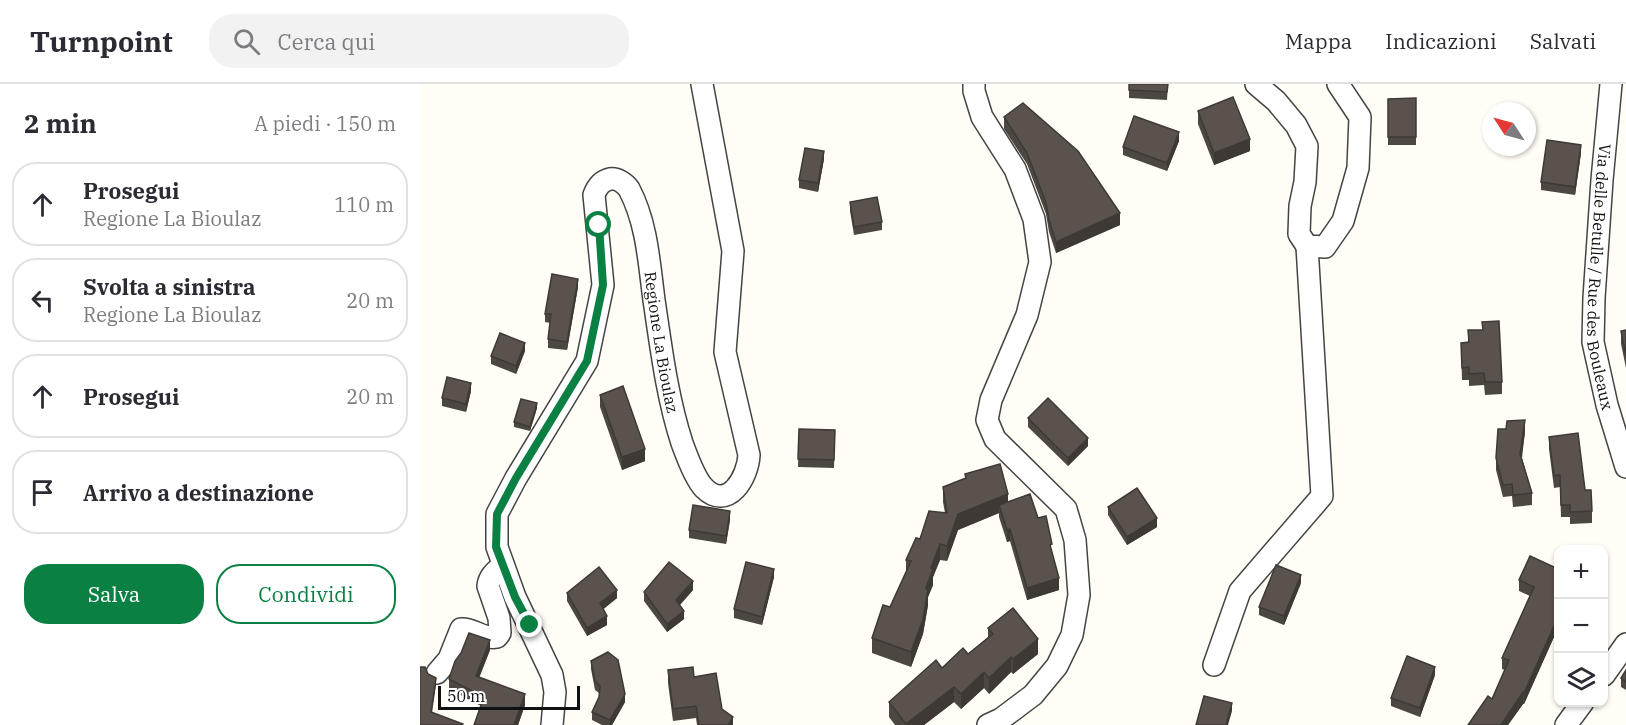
<!DOCTYPE html>
<html lang="it">
<meta charset="utf-8">
<style>
:root{--surface:#fff;--page:#f2f2f3;--text:#2b2b33;--muted:#7c7c81;--line:#e1e1e2;--accent:#0b8043}
body{margin:0;font-family:"IBM Plex Serif",serif;background:var(--page);color:var(--text)}
.controls{position:absolute;right:18px;bottom:18px;display:grid;overflow:hidden;border-radius:12px;box-shadow:0 2px 4px #0004}
.controls button{width:54px;height:54px;display:grid;place-items:center;padding:0;border:0;border-bottom:2px solid var(--line);background:var(--surface);color:var(--text);font:30px sans-serif}
.compass{position:absolute;left:1062px;top:18px;width:54px;height:54px;border-radius:50%;background:var(--surface);box-shadow:0 2px 4px #0004;rotate:306deg}
.scale{position:absolute;left:18px;bottom:15px;width:142px;box-sizing:border-box;padding-left:6px;border:3px solid #111;border-top:0;font-size:16px;line-height:21px;white-space:nowrap;color:#111;-webkit-text-stroke:4px #fff;paint-order:stroke}
.stop{position:absolute;width:18px;height:18px;margin:-14px;border:4px solid #0b8043;border-radius:50%;background:#fff}
.stop.end{background:#0b8043;border-color:#fff;box-shadow:0 2px 6px #0008}
.list{margin:0;padding:0;list-style:none}
h2{display:flex;justify-content:space-between;align-items:center;height:78px;margin:0;padding:0 24px;font-size:26px}
h2 small{font-size:20px;font-weight:400;color:var(--muted)}
.list li{display:grid;grid-template-columns:39px 1fr auto;gap:18px;align-items:center;box-sizing:border-box;height:84px;margin:0 12px 12px;padding:0 12px;border:2px solid var(--line);border-radius:24px}
.list b{display:block;font-size:22px;white-space:nowrap}
.list p{margin:0;font-size:20px;white-space:nowrap;color:var(--muted)}
.list em{font-size:20px;font-style:normal;color:var(--muted)}
.actions{display:flex;gap:12px;padding:18px 24px}
.actions a{flex:1;padding:14px 0;border:2px solid var(--accent);border-radius:24px;text-align:center;font-size:21px;color:var(--accent)}
.actions .main{background:var(--accent);color:#fff}
.icon{flex:none;width:33px;height:33px;fill:none;stroke:currentColor;stroke-width:2;stroke-linecap:round;stroke-linejoin:round}
.map{position:relative;flex:none;width:1206px;height:641px;overflow:hidden}
header{display:flex;align-items:center;gap:36px;box-sizing:border-box;height:84px;padding:0 30px;background:var(--surface);border-bottom:2px solid var(--line)}
header strong{font-size:28px}
nav{display:flex;gap:33px;margin-inline-start:auto;font-size:21px}
.search{width:420px;height:54px;background:var(--page);display:flex;align-items:center;gap:15px;box-sizing:border-box;padding:0 21px;border-radius:24px;color:var(--muted);font-size:22px}
main{display:flex}
aside{flex:1;background:var(--surface)}
.map>svg:first-child{display:block}
</style>
<header>
<strong>Turnpoint</strong>
<div class="search"><svg class="icon" aria-label="search" viewBox="0 0 24 24"><circle cx="10" cy="10" r="6"/><path d="M15 15l6 6"/></svg>Cerca qui</div>
<nav><a>Mappa</a><a>Indicazioni</a><a>Salvati</a></nav>
</header>
<main>
<aside>
<h2>2 min<small>A piedi · 150 m</small></h2>
<ul class="list">
<li><svg class="icon" aria-label="ahead" viewBox="0 0 24 24"><path d="M12 20V5M6 11l6-6 6 6"/></svg><div><b>Prosegui</b><p>Regione La Bioulaz</p></div><em>110 m</em></li>
<li><svg class="icon" aria-label="left" viewBox="0 0 24 24"><path d="M17 20v-9H6M10 6l-5 5 5 5"/></svg><div><b>Svolta a sinistra</b><p>Regione La Bioulaz</p></div><em>20 m</em></li>
<li><svg class="icon" aria-label="ahead" viewBox="0 0 24 24"><path d="M12 20V5M6 11l6-6 6 6"/></svg><div><b>Prosegui</b></div><em>20 m</em></li>
<li><svg class="icon" aria-label="arrive" viewBox="0 0 24 24"><path d="M6 21V4h12l-3 4 3 4H6"/></svg><div><b>Arrivo a destinazione</b></div></li>
</ul>
<div class="actions"><a class="main">Salva</a><a>Condividi</a></div>
</aside>
<div class="map">
<svg width="1206" height="641" viewBox="0 0 1206 641">
<rect width="100%" height="100%" fill="#fffdf5"/>
<g fill="none" stroke-linecap="round" stroke-linejoin="round">
<g stroke="#444" stroke-width="24">
<g id="street">
<path d="M554 0V7L562 33 595 85 614 135 620 178 607 231 571 316 567 336 575 355 646 425 655 456 659 511 652 551 637 582 613 611 581 635 568 641"/>
<path d="M836 0 856 17 876 41 887 62 885 98 880 122 879 150 887 162 905 163 923 137 938 84 940 33 918 0"/>
<path id="s1" d="M1191 0 1182 96 1174 214 1173 258 1187 321 1206 383"/>
<path d="M794 581 820 507 902 412 887 162"/>
<path d="M17 589 29 575 41 545C54 544 63 556 77 553L80 549 79 534 68 502C69 492 76 487 83 481"/>
<path d="M1184 591 1206 560"/>
<path id="s2" d="M132 641 135 608 132 591 95 513 77 463V430L96 394 167 277 183 201 174 111C177 103 181 97 190 95 197 94 205 99 209 105 227 139 229 178 234 216 241 263 247 313 262 359 266 370 275 395 284 404 308 428 328 393 329 371L305 268 313 167 282 0"/>
<path d="M1146 641 1163 618"/>
</g>
</g>
<use href="#street" stroke="#fff" stroke-width="21"/>
</g>
<g fill="#4d4742">
<path d="M709 0H748L747 16 709 14Z"/>
<path d="M996 14V61H968V15Z"/>
<path d="M778 27 830 67 794 81 778 40Z"/>
<path d="M584 33 700 141 636 169 629 148 626 130 607 80 584 45Z"/>
<path d="M759 57 747 87 703 71V63Z"/>
<path d="M1161 69 1155 111 1121 106V98Z"/>
<path d="M404 75 398 108 379 104V96Z"/>
<path d="M430 118 462 138V146L434 151 430 127Z"/>
<path d="M158 203 147 266 128 264V255L130 239 125 238V230Z"/>
<path d="M1048 246 1082 298V310L1065 311 1064 301 1049 302V296H1042L1041 259 1048 258Z"/>
<path d="M1206 246V284L1201 260V247Z"/>
<path d="M105 267 96 290 71 280V272Z"/>
<path d="M51 307 46 328 22 322V314Z"/>
<path d="M180 311 225 377 202 386 180 323Z"/>
<path d="M117 324 110 347 94 343V338Z"/>
<path d="M608 334 668 362 648 382 608 343Z"/>
<path d="M379 345 415 346 414 384 378 383Z"/>
<path d="M1105 348 1102 374 1112 409V421L1093 423 1092 412 1083 413 1076 386V374Z"/>
<path d="M1129 353 1165 406 1172 427V439L1150 440V433H1141L1140 403 1134 404 1129 365Z"/>
<path d="M545 390 588 418 618 434 632 468 639 506 607 516 590 457 587 458 579 433V429L538 446 527 477 520 476 513 493V501L508 513V521L503 550 491 583 452 569V554L470 523 486 488V476L500 455 525 429 523 418V403L545 395Z"/>
<path d="M688 423 737 443 707 461 688 431Z"/>
<path d="M310 436 306 460 269 454V446Z"/>
<path d="M354 493 342 541 314 534V525Z"/>
<path d="M1099 496 1138 498V544L1104 620H1103L1088 641 1072 615 1085 586 1082 585V574L1110 512 1099 507Z"/>
<path d="M881 499 864 541 839 531V523Z"/>
<path d="M273 506 260 521 264 535 247 548 224 517V508Z"/>
<path d="M147 509 197 514 183 525 187 541 167 552 147 517Z"/>
<path d="M568 544 618 570 593 590 591 588 569 610 564 604 541 625 534 618 504 641H475L469 633V618L522 584 548 570 568 553Z"/>
<path d="M70 566 59 593 105 621 98 641H54L61 622 29 605V595L41 569Z"/>
<path d="M171 577 205 618 192 641H182L172 636V628L179 613V609L175 606 171 585Z"/>
<path d="M248 586 274 593 302 625 313 641H277L276 634 253 637 248 599Z"/>
<path d="M1206 586V606L1201 603V594Z"/>
<path d="M1015 591 1000 633 971 622V614Z"/>
</g>
<g fill="#3f3936">
<path d="M759 48V57L747 87V79Z"/>
<path d="M830 55V67L794 81V69Z"/>
<path d="M1161 61V69L1155 111V103Z"/>
<path d="M404 67V75L398 108V99Z"/>
<path d="M700 129V141L636 169V158Z"/>
<path d="M158 195V203L147 266V258Z"/>
<path d="M105 259V267L96 290V282Z"/>
<path d="M51 299V307L46 328V320Z"/>
<path d="M117 319V324L110 347V343Z"/>
<path d="M1105 336V348L1100 382V370Z"/>
<path d="M668 354V362L648 382V374Z"/>
<path d="M225 365V377L202 386V373Z"/>
<path d="M588 410V425L579 421V429L538 446 527 477V462L538 430Z"/>
<path d="M310 427V436L306 460V452Z"/>
<path d="M737 434V443L707 461V453Z"/>
<path d="M590 445V457L587 458V446Z"/>
<path d="M520 460V476L513 493V501L508 513V521L503 550 491 583V568L506 504 511 484Z"/>
<path d="M354 485V493L342 541V533Z"/>
<path d="M881 491V499L864 541V532Z"/>
<path d="M639 494V506L607 516V504Z"/>
<path d="M273 497V506L256 525V516Z"/>
<path d="M197 506V514L180 528V519Z"/>
<path d="M264 527V535L247 548V540Z"/>
<path d="M187 532V541L167 552V544Z"/>
<path d="M1138 533V544L1104 620V609Z"/>
<path d="M618 555V570L593 590V575Z"/>
<path d="M70 556V566L56 602V592Z"/>
<path d="M591 573V588L569 610V594Z"/>
<path d="M1015 583V591L1000 633V624Z"/>
<path d="M564 588V604L541 625V610Z"/>
<path d="M16 594V601L11 636V628Z"/>
<path d="M534 603V618L504 641H486V640Z"/>
<path d="M1103 608V620L1088 641H1081Z"/>
<path d="M105 610V621L98 641H94Z"/>
<path d="M205 610V618L192 641H190V636Z"/>
<path d="M812 619V627L808 641H806Z"/>
<path d="M313 633V641H308Z"/>
</g>
<g fill="#5a524d" stroke="#3f3936" stroke-width="1.5">
<path d="M709 0H748L747 8 709 6Z"/>
<path d="M813 13 830 55 794 69 778 27Z"/>
<path d="M996 14V53H968V15Z"/>
<path d="M603 19 658 67 700 129 636 158 629 136 626 119 607 69 584 33Z"/>
<path d="M714 32 759 48 747 79 703 63Z"/>
<path d="M1127 56 1161 61 1155 103 1121 98Z"/>
<path d="M385 64 404 67 398 99 379 96Z"/>
<path d="M457 113 462 138 434 143 430 118Z"/>
<path d="M132 190 158 195 147 258 128 255 131 230H125Z"/>
<path d="M1079 237 1082 298H1065L1064 289 1049 290V283L1042 284 1041 259 1049 258 1048 246H1063L1062 238Z"/>
<path d="M1206 246V272L1201 247Z"/>
<path d="M80 249 105 259 96 282 71 272Z"/>
<path d="M27 293 51 299 46 320 22 314Z"/>
<path d="M203 302 225 365 202 373 180 311Z"/>
<path d="M628 314 668 354 648 374 608 334Z"/>
<path d="M101 315 117 319 110 343 94 338Z"/>
<path d="M1105 336 1100 370 1112 409 1093 411 1092 400 1083 401 1076 374 1078 345H1086L1087 337Z"/>
<path d="M379 345 415 346 414 376 378 375Z"/>
<path d="M1158 349 1165 406H1171L1172 427 1150 428V421H1141L1140 391 1134 392 1129 353Z"/>
<path d="M580 380 588 410 538 430 527 462 520 460 511 484 513 485 506 504 508 506 503 535 491 568 452 554 463 521 470 523 491 477 486 476 496 454 500 455 509 427 527 429 523 403 546 394 545 390Z"/>
<path d="M717 404 737 434 707 453 688 423Z"/>
<path d="M610 410 618 434 626 432 632 460 630 461 639 494 607 504 590 445 587 446 579 421Z"/>
<path d="M273 421 310 427 306 452 269 446Z"/>
<path d="M1110 472 1134 483 1138 498V533L1104 609 1103 608 1081 641H1048L1068 612 1072 615 1089 576 1082 574 1114 503 1099 496Z"/>
<path d="M249 478 273 497 256 516 264 527 247 540 224 508Z"/>
<path d="M326 478 354 485 342 533 314 525Z"/>
<path d="M856 481 881 491 864 532 839 523Z"/>
<path d="M179 483 197 506 180 519 187 532 167 544 147 509Z"/>
<path d="M593 524 618 555 593 575 591 573 569 594 564 588 541 610 534 603 486 640 469 618 516 576 522 584 543 564 548 570 573 550 568 544Z"/>
<path d="M49 549 70 556 56 592 105 610 94 641H54L64 613 29 595 35 577 41 569Z"/>
<path d="M188 568 198 576 205 610 190 636 172 628 179 613 180 602 175 597 171 577Z"/>
<path d="M987 572 1015 583 1000 624 971 614Z"/>
<path d="M0 583H5L8 590 16 594 11 628 43 640 42 641H0Z"/>
<path d="M273 583 274 593 296 589 302 625 313 633 308 641H279L276 622 253 625 248 586Z"/>
<path d="M1206 586V598L1201 594Z"/>
<path d="M784 612 812 619 806 641H776Z"/>
</g>
<g fill="none" stroke-linecap="round" stroke-linejoin="round">
<path stroke="#0b8043" stroke-width="8" d="M110 541 95 513 76 463 77 430 96 394 167 277 183 201 179 141"/>
</g>
<g text-anchor="middle" dominant-baseline="central" stroke-width="6" stroke-linejoin="round" paint-order="stroke">
<g font-size="16" fill="#111" stroke="#fff">
<text stroke="none"><textPath href="#s1" startOffset="194">Via delle Betulle / Rue des Bouleaux</textPath></text>
<text stroke="none"><textPath href="#s2" startOffset="772">Regione La Bioulaz</textPath></text>
</g>
</g>
</svg>
<div class="controls">
<button>+</button>
<button>−</button>
<button><svg class="icon" aria-label="layers" viewBox="0 0 24 24"><path d="M12 4l9 5-9 5-9-5zM3 14l9 5 9-5"/></svg></button>
</div>
<svg class="compass" viewBox="-18 -18 36 36"><path d="M0-13l5 13h-10z" fill="#e53935"/><path d="M0 13l5-13h-10z" fill="#7c7c81"/></svg>
<div class="scale">50 m</div>
<div class="stop" style="left:179px;top:141px"></div>
<div class="stop end" style="left:110px;top:541px"></div>
</div>
</main>
